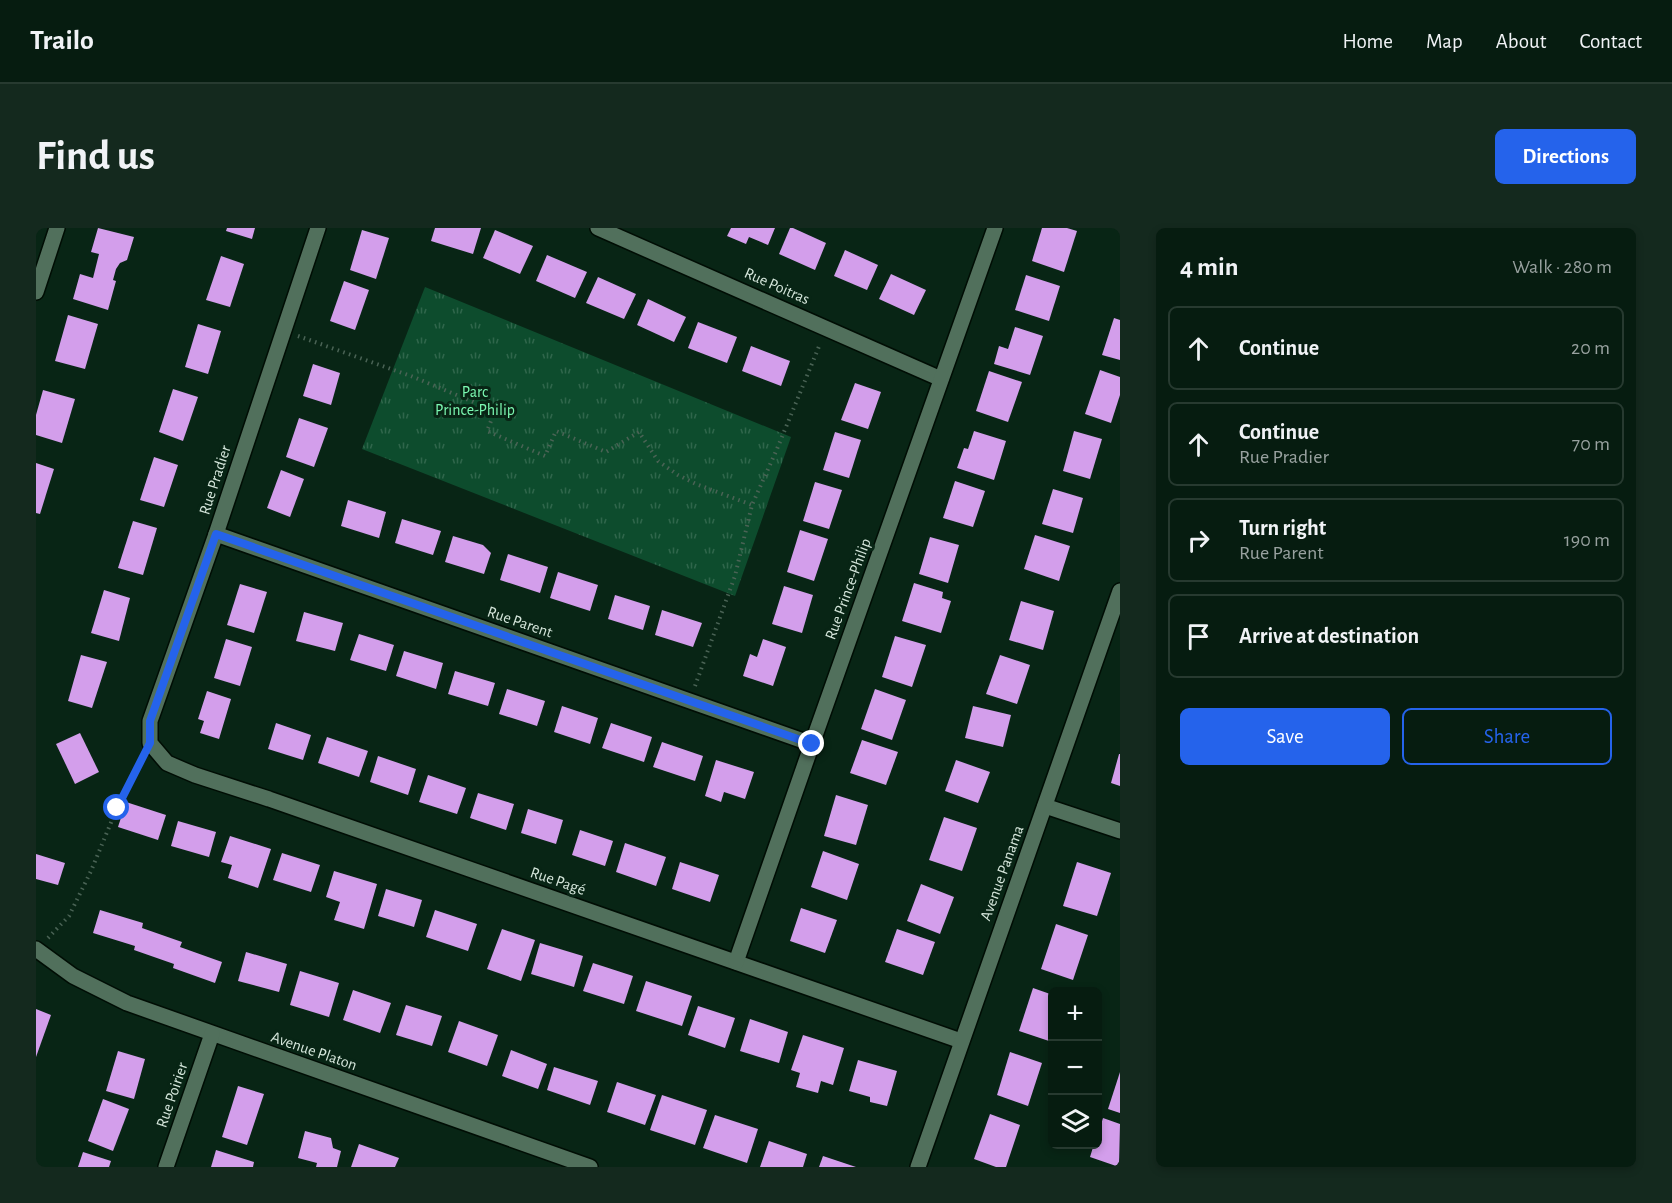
<!DOCTYPE html>
<meta charset="utf-8">
<style>
:root{--surface:#061c10;--page:#14291e;--text:#f1f3f6;--muted:#98a19f;--line:#273a30;--accent:#2563eb}
body{margin:0;font-family:"Alegreya Sans",sans-serif;background:var(--page);color:var(--text)}
.controls{position:absolute;right:18px;bottom:18px;display:grid;overflow:hidden;border-radius:9px;box-shadow:0 3px 9px #0003}
.controls button{width:54px;height:54px;display:grid;place-items:center;padding:0;border:0;border-bottom:2px solid var(--line);background:var(--surface);color:var(--text);font:30px sans-serif}
.stop{position:absolute;width:18px;height:18px;margin:-14px;border:4px solid #2563eb;border-radius:50%;background:#fff}
.stop.end{background:#2563eb;border-color:#fff;box-shadow:0 2px 6px #0008}
.list{margin:0;padding:0;list-style:none}
h2{display:flex;justify-content:space-between;align-items:center;height:78px;margin:0;padding:0 24px;font-size:26px}
h2 small{font-size:20px;font-weight:400;color:var(--muted)}
.list li{display:grid;grid-template-columns:39px 1fr auto;gap:18px;align-items:center;box-sizing:border-box;height:84px;margin:0 12px 12px;padding:0 12px;border:2px solid var(--line);border-radius:9px}
.list b{display:block;font-size:22px;white-space:nowrap}
.list p{margin:0;font-size:20px;white-space:nowrap;color:var(--muted)}
.list em{font-size:20px;font-style:normal;color:var(--muted)}
.actions{display:flex;gap:12px;padding:18px 24px}
.actions a{flex:1;padding:14px 0;border:2px solid var(--accent);border-radius:9px;text-align:center;font-size:21px;color:var(--accent)}
.actions .main{background:var(--accent);color:#fff}
.icon{flex:none;width:33px;height:33px;fill:none;stroke:currentColor;stroke-width:2;stroke-linecap:round;stroke-linejoin:round}
.map{position:relative;flex:none;width:1084px;height:939px;overflow:hidden;border-radius:9px}
header{display:flex;align-items:center;gap:36px;box-sizing:border-box;height:84px;padding:0 30px;background:var(--surface);border-bottom:2px solid var(--line)}
header strong{font-size:28px}
nav{display:flex;gap:33px;margin-inline-start:auto;font-size:21px}
.intro{display:flex;align-items:center;justify-content:space-between;box-sizing:border-box;height:144px;padding:0 36px}
h1{margin:0;font-size:42px}
.button{padding:15px 27px;border-radius:9px;background:var(--accent);color:#fff;font-size:21px;font-weight:700}
main{display:flex;gap:36px;padding:0 36px}
aside{flex:1;background:var(--surface);border-radius:9px;box-shadow:0 3px 9px #0003}
.map>svg:first-child{display:block}
</style>
<header>
<strong>Trailo</strong>
<nav><a>Home</a><a>Map</a><a>About</a><a>Contact</a></nav>
</header>
<div class="intro"><h1>Find us</h1><a class="button">Directions</a></div>
<main>
<div class="map">
<svg width="1084" height="939" viewBox="0 0 1084 939">
<defs>
<pattern id="park-tufts" width="24" height="20" patternUnits="userSpaceOnUse" patternTransform="scale(1.5)"><rect width="24" height="20" fill="#0d4c2d"/><path d="M3 7l-1-3M5 7V3M7 7l1-3M15 17l-1-3M17 17v-4M19 17l1-3" fill="none" stroke="#2f664b"/></pattern>
</defs>
<rect width="100%" height="100%" fill="#082515"/>
<path fill="url(#park-tufts)" d="M389 59 755 209 699 368 326 221Z"/>
<g fill="#d39eeb">
<path d="M62 0 98 9 91 32 84 35 80 41 77 52 80 53 72 82 37 71 44 46 57 50 63 26 55 24Z"/>
<path d="M191 0H219L216 11 190 3Z"/>
<path d="M399 0H445L437 26 395 13Z"/>
<path d="M695 0H739L732 17 713 9 710 16 691 8Z"/>
<path d="M754 0H757L790 15 779 42 743 26Z"/>
<path d="M1006 0H1031L1041 3 1028 44 996 33Z"/>
<path d="M326 2 353 10 340 51 314 42Z"/>
<path d="M459 2 497 18 484 46 447 30Z"/>
<path d="M809 22 842 37 831 62 798 48Z"/>
<path d="M511 27 551 44 539 70 500 53Z"/>
<path d="M185 28 208 36 194 79 170 72Z"/>
<path d="M855 46 890 62 878 87 843 71Z"/>
<path d="M990 47 1024 58 1013 93 979 82Z"/>
<path d="M562 49 600 66 588 91 550 75Z"/>
<path d="M308 53 333 62 319 102 294 93Z"/>
<path d="M612 71 650 89 638 114 601 97Z"/>
<path d="M32 87 62 96 49 141 19 133Z"/>
<path d="M1078 90 1084 92V132L1066 127Z"/>
<path d="M662 94 701 109 691 135 652 120Z"/>
<path d="M162 96 185 103 172 146 149 139Z"/>
<path d="M979 99 1007 108 994 147 958 136 963 118 972 121Z"/>
<path d="M715 118 754 133 745 158 706 143Z"/>
<path d="M277 136 304 145 295 177 267 168Z"/>
<path d="M1064 142 1084 149V167L1075 195 1049 186Z"/>
<path d="M953 143 986 154 972 194 940 183Z"/>
<path d="M819 155 845 164 832 201 805 192Z"/>
<path d="M137 161 162 169 147 213 123 204Z"/>
<path d="M7 162 39 171 26 215 0 207V187Z"/>
<path d="M263 190 292 200 278 239 250 229Z"/>
<path d="M938 203 970 213 958 252 921 240 928 220 932 221Z"/>
<path d="M1038 203 1066 211 1054 251 1027 243Z"/>
<path d="M799 204 825 212 813 250 787 242Z"/>
<path d="M118 229 142 237 128 279 104 272Z"/>
<path d="M0 235 18 241 4 286 0 285Z"/>
<path d="M245 242 268 251 254 289 231 280Z"/>
<path d="M919 253 949 263 937 299 907 290Z"/>
<path d="M779 254 806 262 793 301 767 293Z"/>
<path d="M1017 261 1047 270 1037 305 1006 296Z"/>
<path d="M312 272 350 284 343 310 305 298Z"/>
<path d="M366 291 405 303 397 327 359 315Z"/>
<path d="M97 293 121 300 107 347 82 340Z"/>
<path d="M764 302 792 311 778 353 751 344Z"/>
<path d="M999 307 1034 318 1023 353 988 341Z"/>
<path d="M417 308 447 317 455 325 448 346 409 334Z"/>
<path d="M894 309 923 317 912 355 883 346Z"/>
<path d="M472 326 512 339 504 365 464 352Z"/>
<path d="M522 344 562 357 554 383 514 370Z"/>
<path d="M878 355 907 364 906 370 915 373 905 405 866 393Z"/>
<path d="M204 356 231 364 218 405 191 397Z"/>
<path d="M748 358 777 367 766 405 736 396Z"/>
<path d="M68 362 94 370 83 413 55 405Z"/>
<path d="M579 367 614 378 607 402 572 391Z"/>
<path d="M985 373 1018 383 1007 422 973 412Z"/>
<path d="M626 382 666 395 657 419 619 407Z"/>
<path d="M268 384 307 395 299 423 260 413Z"/>
<path d="M323 406 358 417 350 443 314 432Z"/>
<path d="M859 408 890 417 876 459 846 449Z"/>
<path d="M190 411 216 419 204 458 178 450Z"/>
<path d="M727 411 750 419 737 458 707 448 714 426 721 429Z"/>
<path d="M368 423 407 435 400 461 360 448Z"/>
<path d="M45 427 71 434 56 480 32 473Z"/>
<path d="M964 427 994 437 981 476 950 466Z"/>
<path d="M419 443 459 455 452 478 412 466Z"/>
<path d="M471 461 509 473 501 498 463 486Z"/>
<path d="M839 461 870 472 856 512 825 501Z"/>
<path d="M171 463 195 471 183 511 164 505 168 493 162 491Z"/>
<path d="M526 478 562 490 554 516 518 504Z"/>
<path d="M937 478 975 487 967 519 929 510Z"/>
<path d="M240 495 275 507 267 532 232 521Z"/>
<path d="M575 495 616 509 608 534 566 520Z"/>
<path d="M44 505 63 544 39 556 20 516Z"/>
<path d="M291 509 332 523 323 549 282 535Z"/>
<path d="M826 512 862 524 850 557 814 545Z"/>
<path d="M626 514 667 528 659 553 617 539Z"/>
<path d="M1083 526H1084V558L1075 555Z"/>
<path d="M342 528 380 541 372 567 334 554Z"/>
<path d="M680 532 718 544 709 571 688 564 685 574 669 568Z"/>
<path d="M920 532 954 544 942 575 909 563Z"/>
<path d="M392 547 430 560 421 586 383 574Z"/>
<path d="M442 565 478 576 470 602 434 590Z"/>
<path d="M800 567 832 577 820 617 788 608Z"/>
<path d="M90 574 130 587 122 612 82 599Z"/>
<path d="M492 581 527 592 520 616 485 605Z"/>
<path d="M908 589 941 600 926 643 893 632Z"/>
<path d="M142 593 180 604 173 629 135 618Z"/>
<path d="M544 602 577 613 569 638 536 627Z"/>
<path d="M194 608 235 621 222 660 192 650 196 637 185 634Z"/>
<path d="M589 615 630 629 620 658 580 644Z"/>
<path d="M787 623 823 636 811 672 775 659Z"/>
<path d="M246 625 284 637 275 664 237 652Z"/>
<path d="M0 626 29 635 22 657 0 651Z"/>
<path d="M644 634 683 647 674 674 636 661Z"/>
<path d="M1041 634 1075 645 1061 688 1027 678Z"/>
<path d="M298 643 341 656 328 701 298 692 304 674 290 669Z"/>
<path d="M885 656 918 669 904 706 871 693Z"/>
<path d="M350 661 386 672 378 699 342 688Z"/>
<path d="M765 680 801 692 789 725 754 713Z"/>
<path d="M64 682 107 695 106 700 146 714 144 719 186 734 179 755 137 740 138 736 98 722 99 718 57 705Z"/>
<path d="M399 682 441 696 432 723 390 709Z"/>
<path d="M1020 696 1052 707 1037 752 1005 741Z"/>
<path d="M466 701 499 712 485 753 451 741Z"/>
<path d="M861 701 899 714 887 747 849 734Z"/>
<path d="M504 715 547 728 538 759 495 746Z"/>
<path d="M210 724 251 736 243 764 202 753Z"/>
<path d="M557 735 597 748 588 776 547 763Z"/>
<path d="M264 743 303 755 293 789 254 777Z"/>
<path d="M610 753 656 768 646 798 600 783Z"/>
<path d="M997 760 1017 767V805L1013 813 983 803Z"/>
<path d="M317 762 355 775 344 805 307 792Z"/>
<path d="M370 777 406 788 396 818 360 807Z"/>
<path d="M662 778 699 790 689 820 652 807Z"/>
<path d="M0 781 15 787 0 829Z"/>
<path d="M714 791 752 804 743 835 704 823Z"/>
<path d="M423 793 462 807 451 838 412 824Z"/>
<path d="M767 807 808 820 797 857 785 853 782 865 760 859 764 845 755 842Z"/>
<path d="M475 822 511 836 502 861 466 848Z"/>
<path d="M82 823 109 831 98 871 70 863Z"/>
<path d="M974 824 1006 835 992 878 961 867Z"/>
<path d="M822 832 861 843 851 878 834 874V869L813 863Z"/>
<path d="M518 839 562 853 554 877 511 862Z"/>
<path d="M1084 844V885L1072 881Z"/>
<path d="M581 854 620 867 609 897 571 884Z"/>
<path d="M202 858 228 866 211 917 186 909Z"/>
<path d="M626 867 671 882 659 917 614 902Z"/>
<path d="M67 871 93 881 77 923 52 913Z"/>
<path d="M954 886 984 897 970 939H960L938 931Z"/>
<path d="M679 887 722 901 711 935 667 920Z"/>
<path d="M1067 890 1084 896 1083 939 1054 929 1058 916H1062V906Z"/>
<path d="M269 903 295 910 297 920 305 923 301 939H280L281 935 262 930Z"/>
<path d="M733 913 771 926 767 939H724Z"/>
<path d="M323 916 363 930 359 939H315Z"/>
<path d="M180 922 218 934 217 939H175Z"/>
<path d="M47 924 75 933 73 939H42Z"/>
<path d="M787 928 820 939H783Z"/>
</g>
<g fill="none" stroke-linecap="round" stroke-linejoin="round">
<g stroke="#000d04" stroke-width="18">
<g id="minor">
<path d="M282 0 180 306 114 493V515L131 535 159 547 233 571 925 813"/>
<path d="M562 0 905 151"/>
<path d="M0 64 21 0"/>
<path d="M180 306 776 516"/>
<path d="M1009 578 1084 603"/>
<path d="M0 721 37 748 91 775 554 939"/>
<path d="M700 734 776 516 959 0"/>
<path d="M130 939 176 806"/>
<path d="M882 939 1084 363"/>
</g>
</g>
<g stroke="#4a6355" stroke-width="4" stroke-dasharray="1.5 4.5" stroke-linecap="butt">
<path d="M262 108 375 148 459 183 451 203 509 228 520 203 570 224 603 204 622 233 642 247 660 256 716 277"/>
<path d="M659 458 699 348 716 277 741 221 784 116"/>
<path d="M12 710 33 688 55 643 81 580 106 532"/>
</g>
<use href="#minor" stroke="#51705c" stroke-width="15"/>
</g>
<g fill="none" stroke-linecap="round" stroke-linejoin="round">
<path stroke="#2563eb" stroke-width="8" d="M81 580 114 515V493L180 306 776 516"/>
</g>
<g text-anchor="middle" dominant-baseline="central" stroke-width="6" stroke-linejoin="round" paint-order="stroke">
<g font-size="16" fill="#d5e6db" stroke="#082515">
<text transform="translate(741 58) rotate(24)">Rue Poitras</text>
<text transform="translate(179 252) rotate(-72)">Rue Pradier</text>
<text transform="translate(812 361) rotate(-70)">Rue Prince-Philip</text>
<text transform="translate(484 394) rotate(19)">Rue Parent</text>
<text transform="translate(966 645) rotate(-70)">Avenue Panama</text>
<text transform="translate(522 653) rotate(19)">Rue Pagé</text>
<text transform="translate(278 823) rotate(19)">Avenue Platon</text>
<text transform="translate(136 867) rotate(-71)">Rue Poirier</text>
</g>
<g font-size="16" fill="#7cf9b2" stroke="#082515">
<text x="439" y="164">Parc<tspan x="439" dy="18">Prince-Philip</tspan></text>
</g>
</g>
</svg>
<div class="controls">
<button>+</button>
<button>−</button>
<button><svg class="icon" aria-label="layers" viewBox="0 0 24 24"><path d="M12 4l9 5-9 5-9-5zM3 14l9 5 9-5"/></svg></button>
</div>
<div class="stop" style="left:81px;top:580px"></div>
<div class="stop end" style="left:776px;top:516px"></div>
</div>
<aside>
<h2>4 min<small>Walk · 280 m</small></h2>
<ul class="list">
<li><svg class="icon" aria-label="ahead" viewBox="0 0 24 24"><path d="M12 20V5M6 11l6-6 6 6"/></svg><div><b>Continue</b></div><em>20 m</em></li>
<li><svg class="icon" aria-label="ahead" viewBox="0 0 24 24"><path d="M12 20V5M6 11l6-6 6 6"/></svg><div><b>Continue</b><p>Rue Pradier</p></div><em>70 m</em></li>
<li><svg class="icon" aria-label="right" viewBox="0 0 24 24"><path d="M7 20v-9h11M14 6l5 5-5 5"/></svg><div><b>Turn right</b><p>Rue Parent</p></div><em>190 m</em></li>
<li><svg class="icon" aria-label="arrive" viewBox="0 0 24 24"><path d="M6 21V4h12l-3 4 3 4H6"/></svg><div><b>Arrive at destination</b></div></li>
</ul>
<div class="actions"><a class="main">Save</a><a>Share</a></div>
</aside>
</main>
